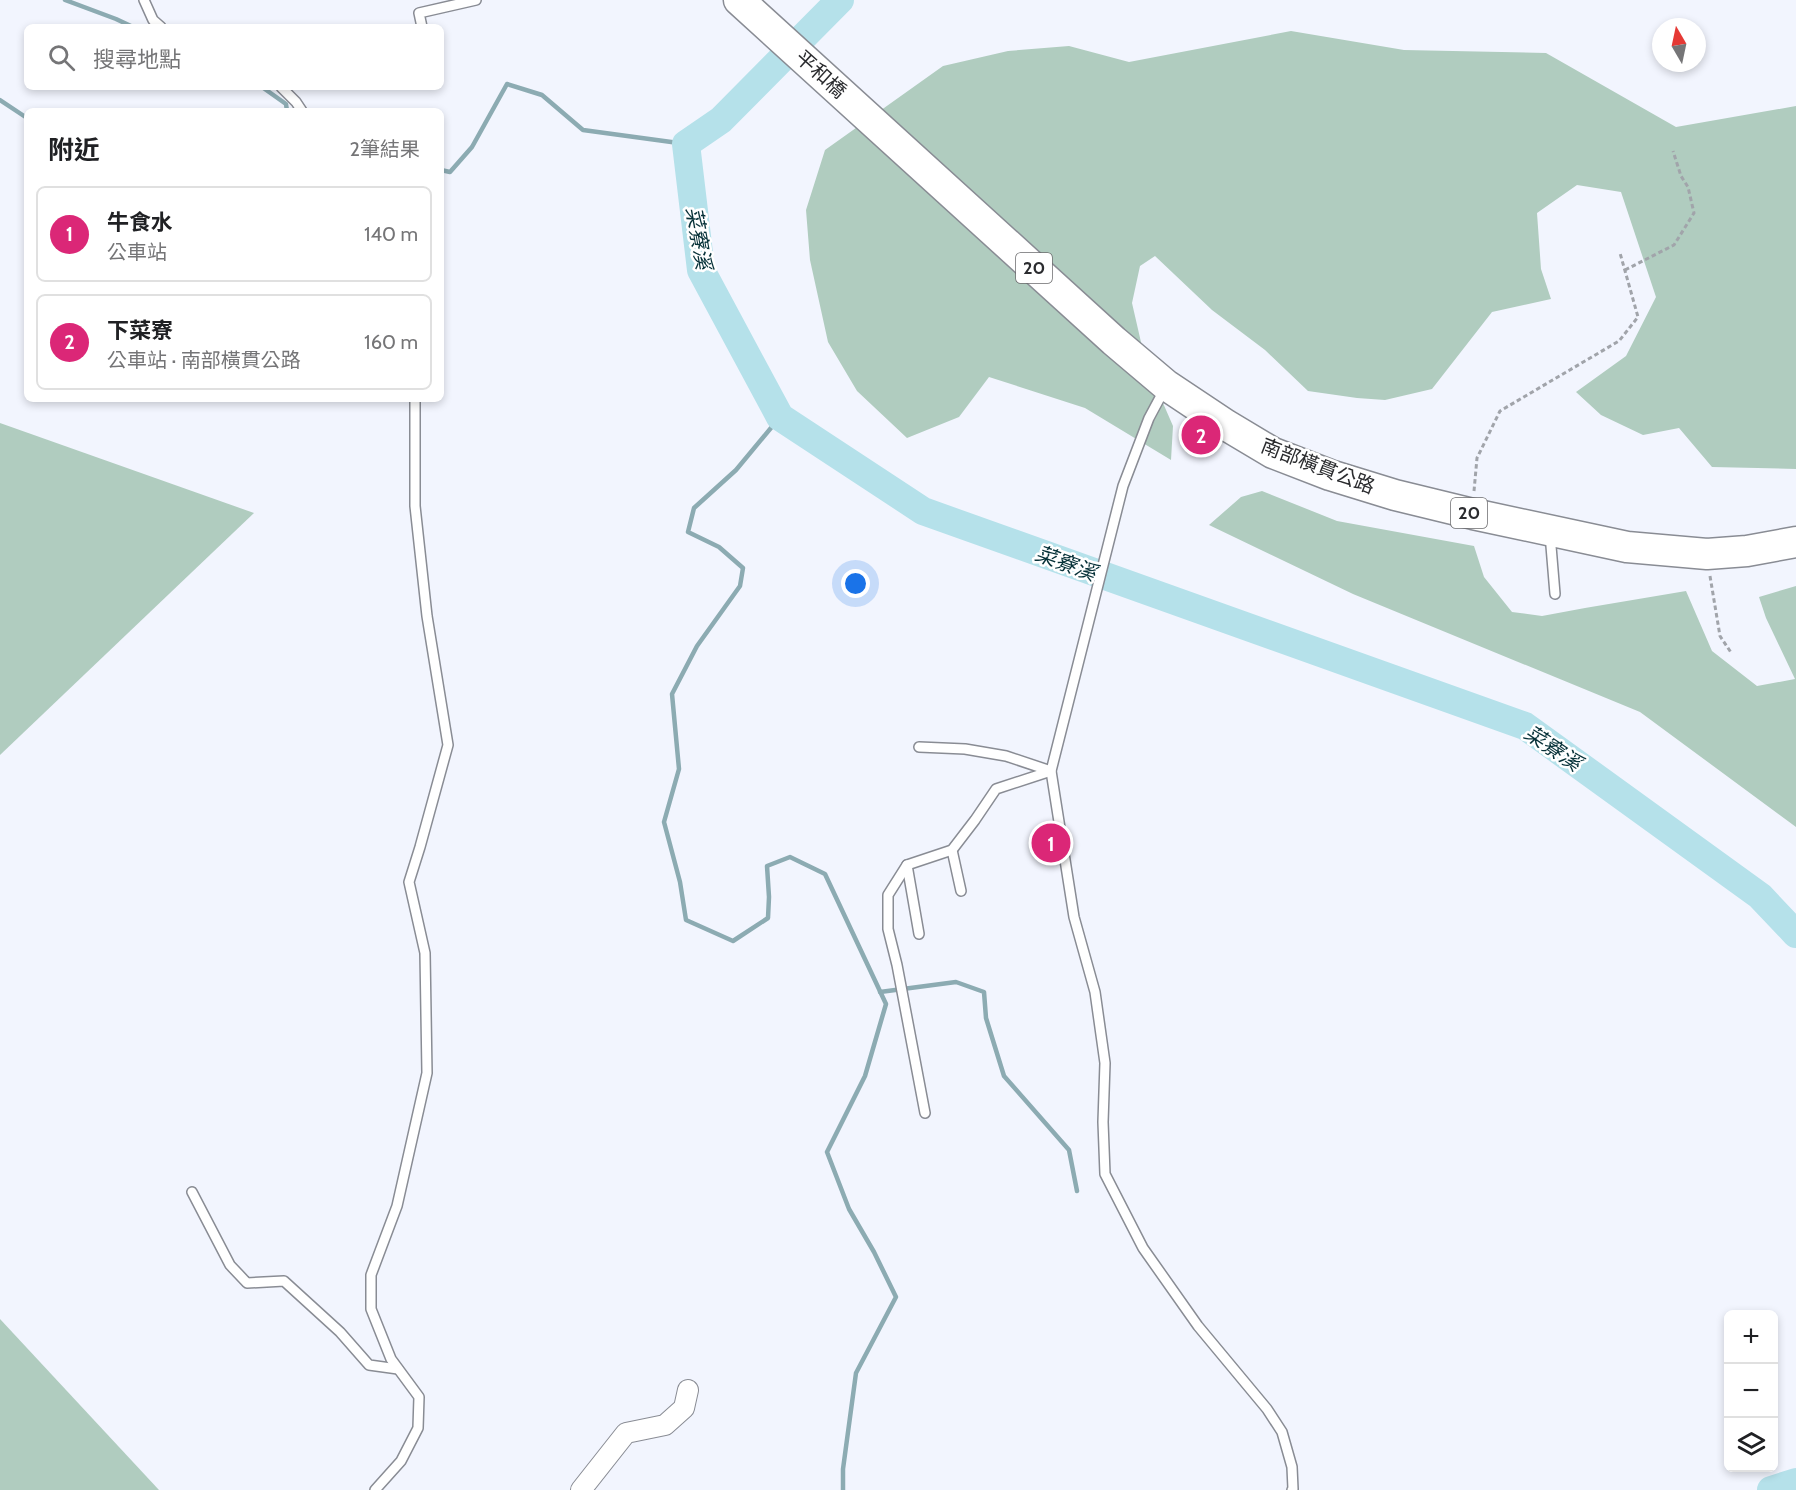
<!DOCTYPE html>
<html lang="zh-TW">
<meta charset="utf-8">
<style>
:root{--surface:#fff;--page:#f2f2f2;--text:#202124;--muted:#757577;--line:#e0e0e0;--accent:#db2777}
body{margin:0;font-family:Cabin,"Noto Sans TC",sans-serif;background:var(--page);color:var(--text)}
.controls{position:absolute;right:18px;bottom:18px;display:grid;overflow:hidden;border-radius:9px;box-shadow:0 3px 9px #0003}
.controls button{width:54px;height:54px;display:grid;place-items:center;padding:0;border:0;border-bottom:2px solid var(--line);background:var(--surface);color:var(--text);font:30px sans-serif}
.compass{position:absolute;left:1652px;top:18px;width:54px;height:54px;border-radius:50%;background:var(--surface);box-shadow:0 3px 9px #0003;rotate:351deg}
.you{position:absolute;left:856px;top:584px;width:21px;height:21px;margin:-15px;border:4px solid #fff;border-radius:50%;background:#1a73e8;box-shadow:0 0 0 9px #1a73e833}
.badge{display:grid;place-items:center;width:39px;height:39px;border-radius:50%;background:var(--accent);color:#fff;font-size:20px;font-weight:700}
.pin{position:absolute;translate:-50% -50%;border:3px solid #fff;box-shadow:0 2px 6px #0006}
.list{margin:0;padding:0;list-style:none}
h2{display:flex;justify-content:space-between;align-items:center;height:78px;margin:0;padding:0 24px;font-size:26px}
h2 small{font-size:20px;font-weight:400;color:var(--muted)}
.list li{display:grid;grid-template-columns:39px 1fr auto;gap:18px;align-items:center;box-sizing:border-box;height:96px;margin:0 12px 12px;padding:0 12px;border:2px solid var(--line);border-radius:9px}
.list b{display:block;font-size:22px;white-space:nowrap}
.list p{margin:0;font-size:20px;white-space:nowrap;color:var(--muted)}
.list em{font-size:20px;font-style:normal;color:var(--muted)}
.icon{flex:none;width:33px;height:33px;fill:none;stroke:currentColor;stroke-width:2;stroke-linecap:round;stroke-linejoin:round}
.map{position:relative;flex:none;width:1796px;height:1490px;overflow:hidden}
.search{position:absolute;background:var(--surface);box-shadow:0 3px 9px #0003;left:24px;top:24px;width:420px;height:66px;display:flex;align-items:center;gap:15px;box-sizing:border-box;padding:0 21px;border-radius:9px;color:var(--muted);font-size:22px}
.panel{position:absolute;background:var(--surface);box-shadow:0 3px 9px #0003;left:24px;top:108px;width:420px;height:294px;border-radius:9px}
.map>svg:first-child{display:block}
</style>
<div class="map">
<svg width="1796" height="1490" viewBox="0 0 1796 1490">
<rect width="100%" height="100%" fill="#f2f5fe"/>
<g fill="#b0ccbf">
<path d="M1291 31 1404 50 1546 53 1676 127 1796 106V469L1712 467 1679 428 1643 435 1601 415 1576 392 1626 356 1656 297 1621 192 1577 185 1537 213 1541 269 1551 299 1492 312 1432 389 1385 400 1357 398 1308 391 1265 350 1212 310 1155 256 1140 266 1132 303 1146 364 1173 426 1171 460 1085 408 989 377 959 417 907 438 857 391 828 342 810 260 806 210 825 150 943 66 1008 51 1069 46 1129 62Z"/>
<path d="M0 423 254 513 0 755Z"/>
<path d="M1262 491 1337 521 1474 546 1484 577 1512 612 1542 616 1585 608 1686 591 1712 651 1757 686 1795 679 1766 618 1759 597 1796 586V827L1640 712 1353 594 1209 525 1241 497Z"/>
<path d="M0 1319 159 1490H0Z"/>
</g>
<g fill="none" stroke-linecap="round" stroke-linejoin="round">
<g stroke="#8cabb2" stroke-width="4.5">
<path d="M65 0 116 19 133 27"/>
<path d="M262 87 286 104 287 111"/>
<path d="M0 100 27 118"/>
<path d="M441 170 450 172 472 147 507 84 542 95 583 130 686 144"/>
<path d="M780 417 736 470 694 508 688 532 719 547 743 568 740 586 697 646 672 694 679 769 664 822 680 882 686 920 733 941 768 918 769 897 767 866 790 857 825 874 886 1004 865 1076 827 1152 849 1209 874 1252 896 1297 856 1373 843 1469V1490"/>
<path d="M880 992 956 982 984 992 986 1018 1004 1076 1069 1150 1077 1191"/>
</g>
<g stroke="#b5e1ea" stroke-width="28">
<path d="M840 0 721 120 686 144 701 270 780 417 923 511 1525 726 1760 896 1796 934"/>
<path d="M1771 1490 1796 1482"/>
</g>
<g stroke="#898c94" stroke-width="12">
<g id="service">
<path d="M144 0 153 20 161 27"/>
<path d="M422 27 419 13 476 0"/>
<path d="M281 87 296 102 302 111"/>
<path d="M1164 390 1149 418 1123 486 1051 771 1074 917 1095 992 1105 1063 1103 1122 1105 1174 1143 1248 1198 1326 1267 1409 1282 1432 1292 1467 1293 1489 1292 1490"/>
<path d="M1550 534 1555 594"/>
<path d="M919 747 965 749 1006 756 1051 771 996 789 975 820 952 850 907 865 888 895V929L897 965 925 1113"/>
<path d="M952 850 961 891"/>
<path d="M907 865 919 934"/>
<path d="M192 1192 230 1265 247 1283 284 1281 340 1332 369 1365 398 1369"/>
<path d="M375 1490 401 1461 418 1428 419 1397 391 1359 371 1309V1275L397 1206 427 1073 425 953 409 882 420 847 448 745 427 616 415 506V399"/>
</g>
</g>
<g stroke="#898c94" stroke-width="22">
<path id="minor" d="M581 1490 626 1433 665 1425 684 1408 688 1390"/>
</g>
<g stroke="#898c94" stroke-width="33">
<path id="primary" d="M739 0 1114 341 1166 385 1226 425 1273 453 1330 475 1395 495 1473 514 1627 547 1707 554 1747 551 1796 542"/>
</g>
<g stroke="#a1a4aa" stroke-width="3" stroke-dasharray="4.5 3" stroke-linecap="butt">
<path d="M1625 270 1674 245 1694 213 1688 187 1681 176 1673 151"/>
<path d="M1474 491 1477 458 1500 411 1619 341 1638 317 1620 253"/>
<path d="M1710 576 1720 636 1732 654"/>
</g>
<use href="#service" stroke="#fff" stroke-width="9"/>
<use href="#minor" stroke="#fff" stroke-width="20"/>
<use href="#primary" stroke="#fff" stroke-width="30"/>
</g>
<g text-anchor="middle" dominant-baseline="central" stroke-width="5" stroke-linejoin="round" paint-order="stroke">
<g fill="#fff" stroke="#6b6b6d" stroke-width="1.5">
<rect x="1016" y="253" width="36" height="30" rx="4.5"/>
<rect x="1451" y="498" width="36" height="30" rx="4.5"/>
</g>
<g font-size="18" font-weight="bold" fill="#2b2c2f">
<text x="1034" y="268">20</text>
<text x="1469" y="513">20</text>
</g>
<g font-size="20" fill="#2b2c2f" stroke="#fff">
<text transform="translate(821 74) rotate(42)">平和橋</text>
<text transform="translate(1318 466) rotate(21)">南部橫貫公路</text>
</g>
<g font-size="21" font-style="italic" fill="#063138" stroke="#fff">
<text transform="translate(699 238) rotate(80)">菜竂溪</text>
<text transform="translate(1066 563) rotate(20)">菜竂溪</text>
<text transform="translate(1553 748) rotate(34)">菜竂溪</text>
</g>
</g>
</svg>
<div class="controls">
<button>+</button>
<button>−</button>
<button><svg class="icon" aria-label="layers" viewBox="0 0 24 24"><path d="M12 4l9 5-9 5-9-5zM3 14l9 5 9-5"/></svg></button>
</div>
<svg class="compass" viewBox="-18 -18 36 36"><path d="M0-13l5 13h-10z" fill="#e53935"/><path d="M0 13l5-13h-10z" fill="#757577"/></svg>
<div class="you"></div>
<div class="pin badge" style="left:1051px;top:843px">1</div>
<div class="pin badge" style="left:1201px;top:435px">2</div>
<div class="search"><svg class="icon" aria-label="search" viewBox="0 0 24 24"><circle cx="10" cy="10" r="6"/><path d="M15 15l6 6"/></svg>搜尋地點</div>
<section class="panel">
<h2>附近<small>2筆結果</small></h2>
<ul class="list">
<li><span class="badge">1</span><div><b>牛食水</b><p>公車站</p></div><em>140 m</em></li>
<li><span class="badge">2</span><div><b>下菜寮</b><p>公車站 · 南部橫貫公路</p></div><em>160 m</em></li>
</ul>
</section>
</div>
